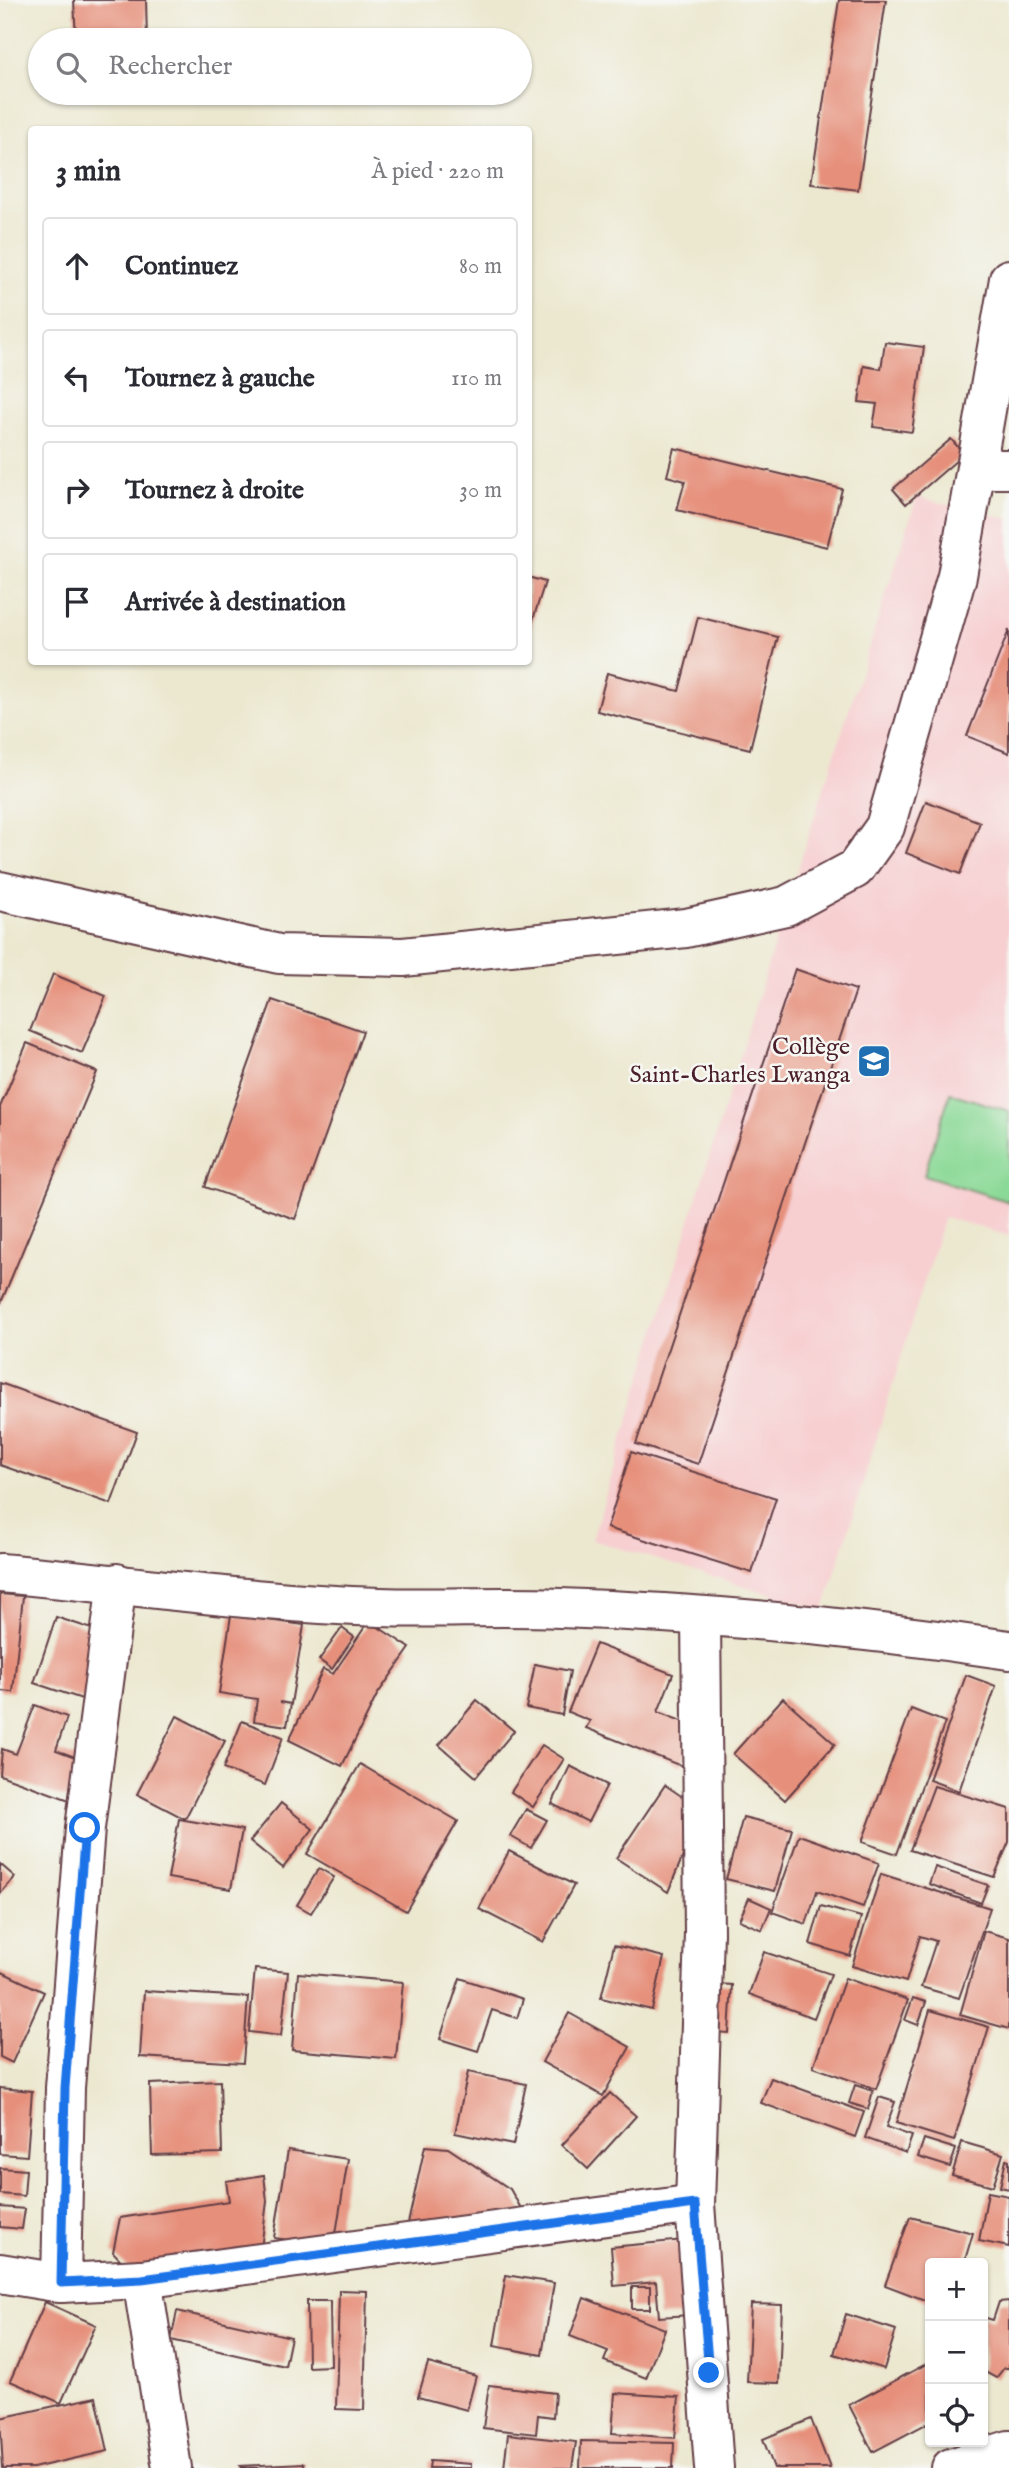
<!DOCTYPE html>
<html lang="fr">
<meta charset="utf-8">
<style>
:root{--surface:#fff;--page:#f2f2f3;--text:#2b2b33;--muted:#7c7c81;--line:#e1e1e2}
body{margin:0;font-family:"IM FELL English",serif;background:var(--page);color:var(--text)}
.controls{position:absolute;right:21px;bottom:21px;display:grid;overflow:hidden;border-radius:7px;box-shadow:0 2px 5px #0004}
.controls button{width:63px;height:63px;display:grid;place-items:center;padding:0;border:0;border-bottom:2px solid var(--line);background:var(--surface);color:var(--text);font:35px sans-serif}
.stop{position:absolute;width:21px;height:21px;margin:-16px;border:5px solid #1a73e8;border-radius:50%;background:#fff}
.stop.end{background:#1a73e8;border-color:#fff;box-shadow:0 2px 7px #0008}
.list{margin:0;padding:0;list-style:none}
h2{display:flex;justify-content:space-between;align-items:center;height:91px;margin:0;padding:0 28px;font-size:30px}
h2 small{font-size:23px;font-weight:400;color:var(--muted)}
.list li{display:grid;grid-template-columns:46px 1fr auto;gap:21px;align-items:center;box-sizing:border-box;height:98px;margin:0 14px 14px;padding:0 14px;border:2px solid var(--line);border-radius:7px}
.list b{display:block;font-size:26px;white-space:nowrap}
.list em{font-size:23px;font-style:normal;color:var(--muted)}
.icon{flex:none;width:38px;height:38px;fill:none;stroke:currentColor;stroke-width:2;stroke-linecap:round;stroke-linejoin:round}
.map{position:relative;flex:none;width:1009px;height:2468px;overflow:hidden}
.search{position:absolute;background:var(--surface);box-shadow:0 2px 5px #0004;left:28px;top:28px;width:504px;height:77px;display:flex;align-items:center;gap:18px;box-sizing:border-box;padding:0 24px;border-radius:38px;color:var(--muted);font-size:26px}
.panel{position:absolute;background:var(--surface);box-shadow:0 2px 5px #0004;left:28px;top:126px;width:504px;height:539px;border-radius:7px}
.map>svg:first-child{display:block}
</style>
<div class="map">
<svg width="1009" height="2468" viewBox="0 0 1009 2468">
<rect width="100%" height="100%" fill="#f6f6f2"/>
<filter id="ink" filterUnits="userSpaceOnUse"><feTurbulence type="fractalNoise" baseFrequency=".0143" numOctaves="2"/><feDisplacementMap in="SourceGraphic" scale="14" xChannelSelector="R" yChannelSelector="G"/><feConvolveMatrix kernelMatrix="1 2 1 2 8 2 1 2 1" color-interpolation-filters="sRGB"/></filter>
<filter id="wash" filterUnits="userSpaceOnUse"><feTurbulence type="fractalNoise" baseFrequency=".00686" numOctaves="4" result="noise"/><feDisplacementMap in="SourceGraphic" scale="28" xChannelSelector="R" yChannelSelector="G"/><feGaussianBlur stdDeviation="1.57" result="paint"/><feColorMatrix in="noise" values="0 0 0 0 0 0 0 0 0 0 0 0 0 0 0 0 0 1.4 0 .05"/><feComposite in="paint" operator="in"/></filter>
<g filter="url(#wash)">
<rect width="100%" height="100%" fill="#ece8d0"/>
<path fill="#f7cfd1" d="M917 497 1009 519V1236L944 1217 824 1610 592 1540 786 906Z"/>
<path fill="#8bd997" stroke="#6a7c61" stroke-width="2" d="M950 1093 1009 1111V1202L924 1175Z"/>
<g id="blocks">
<g fill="#e6907c">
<path d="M74 0H146L147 40H76Z"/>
<path d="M839 0H886L858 190 811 184Z"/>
<path d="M885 342 924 347 912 432 873 427 877 404 859 402 864 366 881 369Z"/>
<path d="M951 439 964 454 906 504 893 489Z"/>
<path d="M674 448 842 489 827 547 677 510 685 481 667 476Z"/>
<path d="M528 577 545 582 529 632H528Z"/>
<path d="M698 617 778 637 750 749 597 711 607 673 679 691Z"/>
<path d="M1009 630V753L967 736Z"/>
<path d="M926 801 980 822 960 874 906 853Z"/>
<path d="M795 969 856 990 698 1464 636 1444Z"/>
<path d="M53 974 106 996 82 1053 30 1031Z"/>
<path d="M272 1000 363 1031 295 1219 205 1187Z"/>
<path d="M27 1043 97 1072 0 1305V1107Z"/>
<path d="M0 1383 137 1432 111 1504 0 1465Z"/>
<path d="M631 1452 776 1498 752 1573 607 1528Z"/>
<path d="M0 1594 23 1596 13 1692 0 1691Z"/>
<path d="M231 1615 304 1625 291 1704 280 1702 291 1704 287 1726 254 1721 257 1699 219 1693Z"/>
<path d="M56 1617 107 1634 85 1700 34 1683Z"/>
<path d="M369 1621 410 1648 377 1695 342 1766 289 1740 323 1669 333 1674Z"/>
<path d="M342 1628 354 1637 332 1669 319 1660Z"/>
<path d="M596 1644 673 1674 658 1712 697 1727 681 1766 586 1728 590 1721 568 1712Z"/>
<path d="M535 1664 570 1671 562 1715 526 1708Z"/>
<path d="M966 1675 996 1686 959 1791 929 1780Z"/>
<path d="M783 1698 835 1744 785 1800 733 1754Z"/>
<path d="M477 1700 514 1731 476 1777 439 1745Z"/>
<path d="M35 1705 67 1717 56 1750 86 1761 72 1801 0 1775 2 1749 16 1754Z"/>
<path d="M911 1709 945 1722 897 1854 862 1842Z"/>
<path d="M177 1716 225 1741 185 1819 137 1794Z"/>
<path d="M242 1721 283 1737 265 1785 223 1769Z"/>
<path d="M542 1745 564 1759 533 1807 511 1792Z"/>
<path d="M360 1764 458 1821 406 1911 307 1854Z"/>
<path d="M570 1766 607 1785 588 1822 552 1804Z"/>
<path d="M665 1785 702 1810 668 1892 616 1858Z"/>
<path d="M934 1786 1009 1809V1842L994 1877 910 1850Z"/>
<path d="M281 1803 313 1829 283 1868 250 1841Z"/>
<path d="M526 1809 547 1820 531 1848 510 1836Z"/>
<path d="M743 1817 792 1829 775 1891 726 1879Z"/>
<path d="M179 1819 242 1830 231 1889 168 1878Z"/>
<path d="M799 1835 879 1863 863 1907 817 1891 806 1924 772 1912Z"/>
<path d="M509 1851 574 1885 543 1942 479 1909Z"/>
<path d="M0 1864 15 1877 0 1894Z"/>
<path d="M935 1867 988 1885 981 1903 929 1884Z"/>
<path d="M319 1868 334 1877 311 1913 297 1905Z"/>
<path d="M881 1874 990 1908 959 1998 921 1987 936 1941 920 1936 906 1982 852 1966Z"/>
<path d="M749 1898 771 1908 762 1930 739 1920Z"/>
<path d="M821 1906 861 1917 850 1956 810 1944Z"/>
<path d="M984 1931 1009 1938V2029L960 2015Z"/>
<path d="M614 1945 664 1957 652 2010 601 1998Z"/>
<path d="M764 1952 831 1974 814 2018 749 1994Z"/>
<path d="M255 1969 288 1972 281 2036 249 2032Z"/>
<path d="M0 1971 44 1992 12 2063 0 2057Z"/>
<path d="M298 1973 403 1982 396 2059 292 2050Z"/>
<path d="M460 1978 523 1999 517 2018 492 2010 478 2051 440 2039Z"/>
<path d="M845 1978 908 2000 876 2089 813 2067Z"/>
<path d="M704 1983 732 1985 729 2033 701 2031Z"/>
<path d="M144 1991 248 1997 243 2063 140 2057Z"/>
<path d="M913 1998 926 2002 918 2025 905 2020Z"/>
<path d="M930 2010 989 2027 954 2141 896 2123Z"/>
<path d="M569 2013 630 2047 603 2096 542 2062Z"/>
<path d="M468 2072 526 2084 513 2145 455 2133Z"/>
<path d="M771 2078 864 2112 855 2137 761 2103Z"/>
<path d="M220 2081 222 2153 152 2155 150 2084Z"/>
<path d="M855 2085 873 2091 868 2109 849 2103Z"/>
<path d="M0 2088 32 2091 27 2156 0 2154Z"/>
<path d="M610 2093 636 2116 588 2169 562 2145Z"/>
<path d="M879 2097 895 2102 886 2127 912 2136 906 2153 865 2138Z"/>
<path d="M924 2139 956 2149 950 2167 918 2157Z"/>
<path d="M962 2142 1003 2154 993 2186 952 2175Z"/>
<path d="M425 2146 448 2148 510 2189 523 2212 407 2228Z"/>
<path d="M288 2150 348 2159 334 2246 274 2238Z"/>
<path d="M1006 2159 1009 2160V2189L1000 2187Z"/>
<path d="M0 2168 26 2170 24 2196 0 2194Z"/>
<path d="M264 2175 267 2201 261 2249 130 2270 113 2252 120 2218 229 2201 226 2181Z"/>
<path d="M988 2192 1009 2196V2247L979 2241Z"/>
<path d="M0 2207 25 2209 22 2229 0 2227Z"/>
<path d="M910 2217 973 2233 964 2263H930V2302L885 2285Z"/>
<path d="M684 2240 690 2315 659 2317 656 2282 614 2286 611 2247Z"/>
<path d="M506 2275 554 2283 542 2355 494 2346Z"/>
<rect x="632" y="2287" width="18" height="22"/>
<path d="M339 2290 367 2291 364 2410 336 2409Z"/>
<path d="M584 2298 665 2329 646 2378 604 2361 608 2351 570 2336Z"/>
<path d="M307 2301H330L331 2366 308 2367Z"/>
<path d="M1009 2301V2368H1004L996 2378 983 2371V2317L993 2320 999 2302Z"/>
<path d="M45 2302 96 2325 61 2403 10 2381Z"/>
<path d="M751 2304 782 2305 779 2383 747 2382Z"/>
<path d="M177 2311 291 2337 285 2366 171 2340Z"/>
<path d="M846 2314 896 2330 884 2369 834 2354Z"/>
<path d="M930 2362V2422L873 2452 849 2405Z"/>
<path d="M428 2363 476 2376 467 2410 418 2397Z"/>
<path d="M489 2385 555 2393 553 2417 538 2415 536 2434 483 2428Z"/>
<path d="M615 2393 679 2397 675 2438 612 2433Z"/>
<path d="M96 2397 108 2451 33 2468H3L0 2418Z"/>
<path d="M811 2419 830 2468H774L763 2439Z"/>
<path d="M508 2434 576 2442 572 2468H504Z"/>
<path d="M581 2441 674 2443 673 2468H580Z"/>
<path d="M430 2461 471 2464V2468H429Z"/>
<path d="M304 2463 305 2468H241L240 2466Z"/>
</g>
</g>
</g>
<g filter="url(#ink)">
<use href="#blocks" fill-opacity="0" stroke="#623d44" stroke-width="2"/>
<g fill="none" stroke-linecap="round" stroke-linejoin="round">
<g stroke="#623d44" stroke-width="42">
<g id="minor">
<path d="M976 469H1009"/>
<path d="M0 891 279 954 403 957 686 928 786 906 855 869 885 827 957 576 1009 279"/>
<path d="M0 1573C127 1584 253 1603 380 1607 440 1609 500 1605 560 1608 710 1613 861 1628 1009 1650"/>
<path d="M701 1616 704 1933 695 2204 714 2468"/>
<path d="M0 2273 61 2283 142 2279 695 2204"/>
<path d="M142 2279 172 2468"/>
<path d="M61 2283 65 2088 85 1828 117 1583"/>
<path d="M951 2468 1009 2450"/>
</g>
</g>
<use href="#minor" stroke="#fff" stroke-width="38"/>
</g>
</g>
<g fill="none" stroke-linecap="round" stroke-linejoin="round" filter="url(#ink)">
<path stroke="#1a73e8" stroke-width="9" d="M85 1828 65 2088 61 2283 142 2279 695 2204 709 2373"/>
</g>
<defs>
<g id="school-square" transform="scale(1.75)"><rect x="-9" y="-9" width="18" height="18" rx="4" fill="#1f6fb2" stroke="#f6f6f2"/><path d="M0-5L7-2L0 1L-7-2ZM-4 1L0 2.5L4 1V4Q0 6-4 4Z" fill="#fff"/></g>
</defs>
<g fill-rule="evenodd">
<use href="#school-square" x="874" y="1061"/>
</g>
<g text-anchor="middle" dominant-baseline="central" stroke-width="5" stroke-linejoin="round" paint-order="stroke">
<g font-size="24" fill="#4a1f2b" stroke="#f6f6f2" text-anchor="end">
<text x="850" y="1047">Collège<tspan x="850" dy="28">Saint-Charles Lwanga</tspan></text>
</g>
</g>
</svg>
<div class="controls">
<button>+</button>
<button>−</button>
<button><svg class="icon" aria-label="locate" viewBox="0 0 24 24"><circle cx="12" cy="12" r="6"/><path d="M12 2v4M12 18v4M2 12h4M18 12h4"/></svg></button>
</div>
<div class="stop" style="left:85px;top:1828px"></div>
<div class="stop end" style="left:709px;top:2373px"></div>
<div class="search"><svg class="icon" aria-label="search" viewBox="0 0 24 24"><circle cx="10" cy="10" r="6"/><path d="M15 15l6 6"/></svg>Rechercher</div>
<section class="panel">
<h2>3 min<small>À pied · 220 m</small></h2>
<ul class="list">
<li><svg class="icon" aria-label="ahead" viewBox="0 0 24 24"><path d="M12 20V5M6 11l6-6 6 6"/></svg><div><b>Continuez</b></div><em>80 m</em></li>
<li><svg class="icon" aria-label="left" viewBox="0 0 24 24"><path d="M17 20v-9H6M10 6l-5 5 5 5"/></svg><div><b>Tournez à gauche</b></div><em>110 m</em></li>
<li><svg class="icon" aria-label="right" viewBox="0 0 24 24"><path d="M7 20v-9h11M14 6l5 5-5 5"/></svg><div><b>Tournez à droite</b></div><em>30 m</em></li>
<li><svg class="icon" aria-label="arrive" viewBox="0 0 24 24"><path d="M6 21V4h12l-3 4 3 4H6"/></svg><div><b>Arrivée à destination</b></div></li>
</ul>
</section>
</div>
